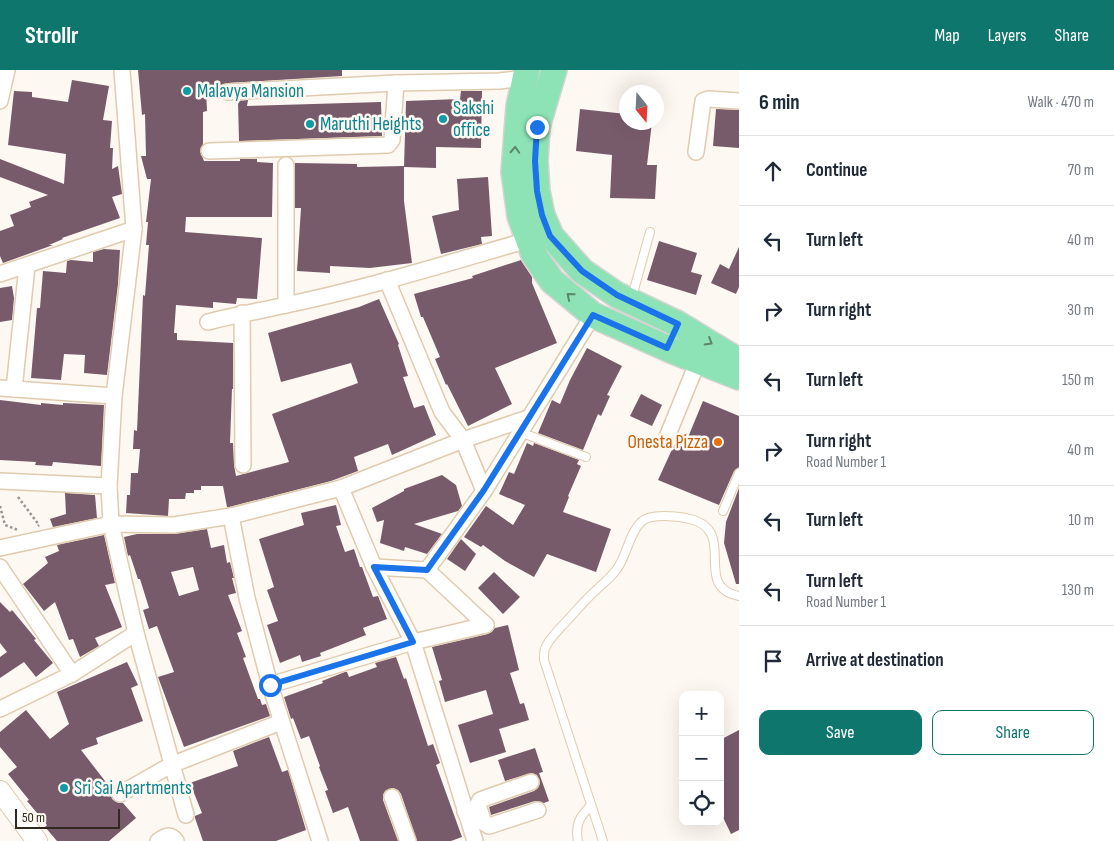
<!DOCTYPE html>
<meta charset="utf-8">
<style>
:root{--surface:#fff;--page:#f6f6f7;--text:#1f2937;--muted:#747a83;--line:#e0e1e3;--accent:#0f766e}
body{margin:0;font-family:"Sofia Sans Condensed",sans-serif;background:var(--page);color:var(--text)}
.controls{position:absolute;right:15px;bottom:15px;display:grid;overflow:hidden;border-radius:10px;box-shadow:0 5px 20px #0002}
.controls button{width:45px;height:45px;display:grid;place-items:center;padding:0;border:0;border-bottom:1px solid var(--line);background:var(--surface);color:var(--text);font:25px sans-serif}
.compass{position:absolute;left:619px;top:15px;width:45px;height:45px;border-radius:50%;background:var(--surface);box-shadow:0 5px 20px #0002;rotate:162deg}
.scale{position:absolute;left:15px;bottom:12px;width:105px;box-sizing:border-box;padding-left:5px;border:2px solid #31281e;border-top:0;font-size:14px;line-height:18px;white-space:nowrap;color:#31281e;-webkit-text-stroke:4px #fdf8f2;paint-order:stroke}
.stop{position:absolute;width:15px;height:15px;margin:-11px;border:4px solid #1a73e8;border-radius:50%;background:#fff}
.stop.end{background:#1a73e8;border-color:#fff;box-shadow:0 1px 5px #0008}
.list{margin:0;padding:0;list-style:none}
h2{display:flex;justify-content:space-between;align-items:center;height:65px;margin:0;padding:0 20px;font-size:21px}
h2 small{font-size:16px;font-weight:400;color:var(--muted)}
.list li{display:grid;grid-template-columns:32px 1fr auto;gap:15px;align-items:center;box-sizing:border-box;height:70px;padding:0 20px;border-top:1px solid var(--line)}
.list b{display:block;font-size:19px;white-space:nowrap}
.list p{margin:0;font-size:16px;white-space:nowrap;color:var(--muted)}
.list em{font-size:16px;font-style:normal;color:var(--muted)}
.actions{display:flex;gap:10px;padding:15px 20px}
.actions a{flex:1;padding:11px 0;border:1px solid var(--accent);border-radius:10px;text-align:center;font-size:18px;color:var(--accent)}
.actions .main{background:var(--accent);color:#fff}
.icon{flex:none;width:28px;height:28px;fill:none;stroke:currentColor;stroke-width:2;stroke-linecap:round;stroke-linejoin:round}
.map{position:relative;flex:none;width:739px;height:771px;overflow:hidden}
header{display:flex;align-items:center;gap:30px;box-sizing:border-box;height:70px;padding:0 25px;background:var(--accent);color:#fff}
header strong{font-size:24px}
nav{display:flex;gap:28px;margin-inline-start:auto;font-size:18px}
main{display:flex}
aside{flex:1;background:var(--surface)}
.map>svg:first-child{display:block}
</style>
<header>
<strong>Strollr</strong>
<nav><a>Map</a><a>Layers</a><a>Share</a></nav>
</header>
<main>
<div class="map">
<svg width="739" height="771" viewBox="0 0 739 771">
<rect width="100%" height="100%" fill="#fdf8f2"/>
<g fill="#775b6b" fill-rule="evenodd">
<path d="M138 0H342V6L228 13 223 14 219 19H206L207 41 203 42V74L200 81 204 91H240V89H257V92L273 93 272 147H186L185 162 262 168 257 229 237 228 236 234 213 232V238L176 235 174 263H177V270L233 273V319H232L230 373H233L234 395 236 406 289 392 272 344 358 313 351 293 281 312 268 263 359 237 379 229 399 274 398 275 408 306 403 307 414 338 424 335 436 365 392 385 388 374 354 387 358 401 331 411 229 437H227L223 416H201V420H194V423H186L185 429H169L168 446 126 443 127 425H130L131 403H138L140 379H133L134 360 137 361 143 225 145 226 149 175H146L148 152H146L151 109H147L141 86H146L145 44 142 45Z"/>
<path d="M72 10 109 16 103 50 112 51 110 78H113L112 99 118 96 122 124 112 127 120 148 62 168 63 169 49 175H53L3 193 0 186V161L14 156 10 145 31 137 29 132 48 125 0 107V89L64 114 66 84 8 75 14 21 32 22V27L68 32Z"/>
<path d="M461 21H482L481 78 436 77V98L404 97 406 31 460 29Z"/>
<path d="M248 30 247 36 381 32 382 66 239 71 238 31Z"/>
<path d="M580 39 626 44V52H652L647 95H657L655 129 610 128 612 85 576 81Z"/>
<path d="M716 39 739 40V78L713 76Z"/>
<path d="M295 93 357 94V97L404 96V131L412 193 370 198 330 196V203L297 201 301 138H295Z"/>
<path d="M488 107 492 166 481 167 482 174 441 184 432 146 459 140 457 109Z"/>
<path d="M659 171 697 183 691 202 702 205 696 225 647 210Z"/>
<path d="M739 177V217L736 224 711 213 720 194 729 199Z"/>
<path d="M104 179 120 180 118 214 107 305 84 303 85 285 64 284 61 310 31 308 37 238H40L43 201 66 203 67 191 71 190 93 192V182Z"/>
<path d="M521 190 532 207V213L557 273 495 298 512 334 468 356 447 314 446 315 435 289 440 287 423 247H421L414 224 473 208 472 206Z"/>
<path d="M12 216 14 228 12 250 0 252V218Z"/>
<path d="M587 278 622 296 607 325 610 326 601 346 598 344 583 380 538 363 552 330 560 334 570 310Z"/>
<path d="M641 324 662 335 652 356 630 346Z"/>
<path d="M0 330 41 335V333L63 335V333L104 335 101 396 53 392 52 396 35 395 36 392 0 390Z"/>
<path d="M703 331 739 346V397L734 401 719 435 658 410 674 375 684 377Z"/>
<path d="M527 373 533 376 534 373 579 390 577 394 581 396 568 426 569 427 563 442 611 459 596 502 547 484 534 507 505 491 483 475 481 477 464 467 486 436 513 455 525 435 499 424 509 402 514 404Z"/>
<path d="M442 405 456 415 462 436 458 441 414 454 442 464 427 484 405 477 404 481 380 473 384 450 377 452 372 438 404 421V419Z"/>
<path d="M739 418V514H736L724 473 726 452Z"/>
<path d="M65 423 95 425 97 448 53 457 50 449 66 444Z"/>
<path d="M336 435 341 455 336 456 345 482 354 479 360 497H362L373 527 378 526 387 549 363 558 366 565 320 583 321 586 302 592 300 585 280 593 267 555 278 551 267 520 274 517 259 469 304 455 301 443Z"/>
<path d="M207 459 211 478 224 475 227 493 230 492 234 508H232L236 523 228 525 242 561 237 563 246 587 243 588 258 629H260L262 635 266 634 270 646 184 677 158 607 174 602 157 556 149 559 143 540 149 538 140 509H138L130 485 128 486 124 467 137 464H174ZM193 497 199 520 179 526 171 502Z"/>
<path d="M104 465 115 513 105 515 122 557 95 568 99 576 80 587 73 569 69 570 55 532 44 541 23 514 48 493 45 487 59 481 57 475Z"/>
<path d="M461 469 476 484 465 501 447 489Z"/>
<path d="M494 502 520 527 503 544 478 518Z"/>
<path d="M0 532 10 542 12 540 36 569 34 570 53 593 36 607 24 592 0 608V587L7 582 0 573Z"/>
<path d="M508 555 519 600 510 603 520 634 524 633 529 650 499 659 506 682 470 693 458 655 493 644 486 620 445 632 439 611 442 610 432 577 488 564 495 558Z"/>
<path d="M396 587 404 609 406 608 428 676 433 674 440 693 436 695 462 767 451 771H417L401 724 398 720 393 718 385 721 383 725V730L398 771H360L348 737 333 743 325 721 328 720 319 697 320 696 309 666 301 669 293 648 291 649 284 627 323 613 322 611 345 602H347L349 607 377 597 375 593Z"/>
<path d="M127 592 138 615 131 618 143 651 96 668 98 674 81 680 112 720 111 724 112 729 116 732 123 733 136 748 109 771H57L45 757 47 755 27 731 29 730 8 704 17 697 0 677V662L26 640 50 669 69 654 57 622Z"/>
<path d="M739 660V760L731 764 720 741V670Z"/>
<path d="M269 667 282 702 288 700 306 760 276 771H203L195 748V746L202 743 190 713 238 696 233 681Z"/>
<path d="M535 678 543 702 539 703 549 731 544 733 535 731 491 745 489 737 534 721 538 718 540 713 537 705 532 703 505 711 498 690Z"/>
</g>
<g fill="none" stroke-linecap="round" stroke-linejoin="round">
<g stroke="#e0cbaf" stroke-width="10">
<g id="service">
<path d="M632 227 650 162"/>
<path d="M520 362 586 387"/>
<path d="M723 441 739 403"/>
<path d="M578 771C575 754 579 748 591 735"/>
<path d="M603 771 544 590C544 587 544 582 545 579 548 570 555 564 561 557 570 548 578 538 587 529 597 518 608 511 617 499 627 485 629 464 641 452 650 443 678 446 690 449 739 461 691 517 739 526"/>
</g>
</g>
<g stroke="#e0cbaf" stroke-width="18">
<g id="minor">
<path d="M122 0 134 159 114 326 109 416 111 454 136 563 186 745"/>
<path d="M228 22 396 13 499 11 525 8"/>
<path d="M0 31 7 0"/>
<path d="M209 81 388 75 392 70 396 13"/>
<path d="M696 82 703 31 708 29 739 31"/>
<path d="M286 95V235"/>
<path d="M0 204 134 159"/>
<path d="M387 210 442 342 463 370 484 421"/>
<path d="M242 243 243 395"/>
<path d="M208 252C234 245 260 241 286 235 368 218 448 193 528 170"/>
<path d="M0 318 114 326"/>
<path d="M14 319 27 196"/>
<path d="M667 367 698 291"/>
<path d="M0 411 109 416"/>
<path d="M341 418 374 497 413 572 475 771"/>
<path d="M231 446 247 528 270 615 320 771"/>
<path d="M0 478 111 454 174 455 231 446 341 418 463 370 528 348"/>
<path d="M0 497 72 604"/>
<path d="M374 497 427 500"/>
<path d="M486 555 427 500 484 421 593 245"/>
<path d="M270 615 413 572 486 555"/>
<path d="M0 639 72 604 136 563"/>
<path d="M120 724 171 695 281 652"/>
<path d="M392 727 408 771"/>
<path d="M479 738 484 753 489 756 538 740"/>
<path d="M465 742 479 738 478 734 480 730 531 712"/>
<path d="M158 771C165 766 170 763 176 771"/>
</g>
</g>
<g stroke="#e0cbaf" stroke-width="22">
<path id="tertiary" d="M0 721 37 771"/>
</g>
<g stroke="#d6d4d2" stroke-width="28">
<g id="primary">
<path d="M527 0 519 36 514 102 520 146 534 185 552 211 593 245 673 281 739 307"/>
<path d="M554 0 537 57 535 91 537 121 542 145 551 166 582 201 617 225 678 254 739 291"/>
</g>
</g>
<g stroke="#9a938b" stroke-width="2.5" stroke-dasharray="2.5 2.5" stroke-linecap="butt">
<path d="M18 427 39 455 38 456"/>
<path d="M0 436 5 455 18 460"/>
</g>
<use href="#service" stroke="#fff" stroke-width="8"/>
<use href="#minor" stroke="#fff" stroke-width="15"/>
<use href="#tertiary" stroke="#fff" stroke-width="20"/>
<use href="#primary" stroke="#8de3b6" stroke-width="25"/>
</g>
<defs><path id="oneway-chevron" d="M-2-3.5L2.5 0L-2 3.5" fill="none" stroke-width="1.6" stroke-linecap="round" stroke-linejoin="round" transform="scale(1.25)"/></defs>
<g stroke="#5f866a">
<use href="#oneway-chevron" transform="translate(515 80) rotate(-87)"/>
<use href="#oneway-chevron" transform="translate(570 226) rotate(-140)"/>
<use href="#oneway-chevron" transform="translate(709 272) rotate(31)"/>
</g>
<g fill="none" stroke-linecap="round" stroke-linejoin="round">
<path stroke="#1a73e8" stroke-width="6" d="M270 615 413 572 374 497 427 500 484 420 593 245 667 278 678 254 617 225 582 201 550 166 542 145 537 121 535 91 537 57"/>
</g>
<g fill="#0f9aa8" stroke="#fdf8f2" stroke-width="2">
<circle cx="187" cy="21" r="5"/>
<circle cx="443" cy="49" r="5"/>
<circle cx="310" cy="54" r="5"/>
<circle cx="64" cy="718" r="5"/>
</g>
<circle fill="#e8710a" stroke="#fdf8f2" stroke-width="2" cx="718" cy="372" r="5"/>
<g text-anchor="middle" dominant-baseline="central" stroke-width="5" stroke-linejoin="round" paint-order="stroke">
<g font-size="19" fill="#0d838f" stroke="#fdf8f2" text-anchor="start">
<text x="197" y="21">Malavya Mansion</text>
<text x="453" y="38">Sakshi<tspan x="453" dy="22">office</tspan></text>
<text x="320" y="54">Maruthi Heights</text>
<text x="74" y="718">Sri Sai Apartments</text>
</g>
<g font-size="19" fill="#c56008" stroke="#fdf8f2" text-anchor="end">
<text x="708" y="372">Onesta Pizza</text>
</g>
</g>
</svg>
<div class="controls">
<button>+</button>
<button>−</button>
<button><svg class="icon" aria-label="locate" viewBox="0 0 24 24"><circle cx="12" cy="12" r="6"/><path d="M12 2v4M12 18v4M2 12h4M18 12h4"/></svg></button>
</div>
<svg class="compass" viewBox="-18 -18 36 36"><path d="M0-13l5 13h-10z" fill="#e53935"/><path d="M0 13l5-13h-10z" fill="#747a83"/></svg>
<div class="scale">50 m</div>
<div class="stop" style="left:270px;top:615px"></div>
<div class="stop end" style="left:537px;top:57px"></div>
</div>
<aside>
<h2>6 min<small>Walk · 470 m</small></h2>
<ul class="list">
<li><svg class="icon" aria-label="ahead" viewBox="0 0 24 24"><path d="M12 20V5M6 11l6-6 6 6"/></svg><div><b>Continue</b></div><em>70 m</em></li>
<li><svg class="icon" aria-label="left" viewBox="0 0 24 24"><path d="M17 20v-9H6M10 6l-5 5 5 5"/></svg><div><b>Turn left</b></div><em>40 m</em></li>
<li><svg class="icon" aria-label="right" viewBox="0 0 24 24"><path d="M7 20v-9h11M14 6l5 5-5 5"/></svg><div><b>Turn right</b></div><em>30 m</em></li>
<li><svg class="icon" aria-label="left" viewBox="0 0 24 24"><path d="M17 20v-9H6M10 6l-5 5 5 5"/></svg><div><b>Turn left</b></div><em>150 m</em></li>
<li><svg class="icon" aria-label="right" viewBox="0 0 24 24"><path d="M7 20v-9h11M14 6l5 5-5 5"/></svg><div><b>Turn right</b><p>Road Number 1</p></div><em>40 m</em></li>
<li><svg class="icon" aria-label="left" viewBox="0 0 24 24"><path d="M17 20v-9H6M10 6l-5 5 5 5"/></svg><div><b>Turn left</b></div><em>10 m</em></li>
<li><svg class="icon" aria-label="left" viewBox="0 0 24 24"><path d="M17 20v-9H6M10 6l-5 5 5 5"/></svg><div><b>Turn left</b><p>Road Number 1</p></div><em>130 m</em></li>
<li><svg class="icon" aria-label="arrive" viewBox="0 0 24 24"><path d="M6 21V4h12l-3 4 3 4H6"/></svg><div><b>Arrive at destination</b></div></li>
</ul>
<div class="actions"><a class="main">Save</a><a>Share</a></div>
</aside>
</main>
